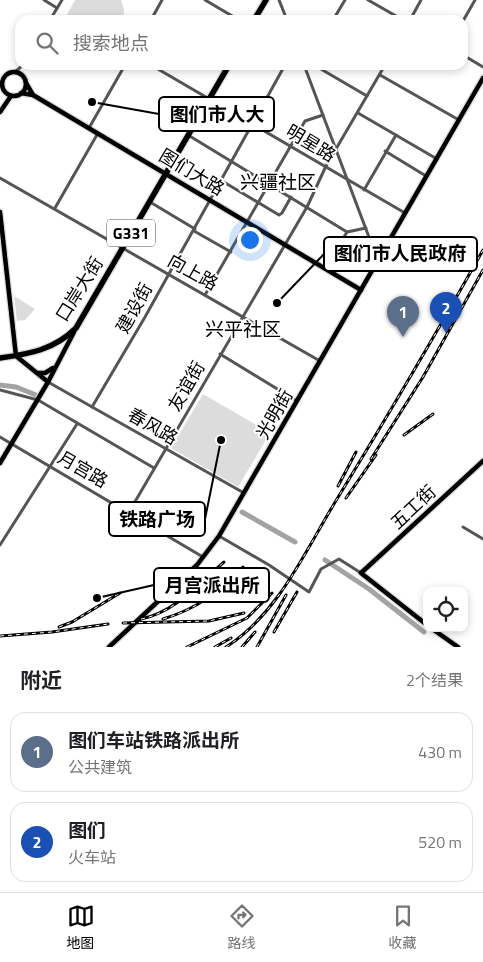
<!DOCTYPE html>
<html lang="zh">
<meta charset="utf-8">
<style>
:root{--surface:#fff;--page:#f6f6f6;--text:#202124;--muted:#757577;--line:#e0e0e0;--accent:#000}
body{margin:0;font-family:"Titillium Web","Noto Sans SC",sans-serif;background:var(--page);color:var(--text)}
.controls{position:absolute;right:15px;bottom:15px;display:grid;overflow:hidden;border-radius:10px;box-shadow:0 2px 8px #0003}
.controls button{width:45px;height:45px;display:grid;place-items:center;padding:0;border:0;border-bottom:1px solid var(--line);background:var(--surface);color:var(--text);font:25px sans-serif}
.you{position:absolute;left:249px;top:239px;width:18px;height:18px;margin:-12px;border:4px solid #fff;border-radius:50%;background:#1a73e8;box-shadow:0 0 0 8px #1a73e833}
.badge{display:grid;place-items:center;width:32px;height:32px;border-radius:50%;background:var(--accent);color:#fff;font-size:16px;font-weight:700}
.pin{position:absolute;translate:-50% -41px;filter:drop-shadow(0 1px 2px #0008)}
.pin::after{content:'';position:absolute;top:26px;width:18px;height:15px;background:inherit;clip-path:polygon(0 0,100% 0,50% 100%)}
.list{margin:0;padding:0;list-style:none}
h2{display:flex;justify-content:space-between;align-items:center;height:65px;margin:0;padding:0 20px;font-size:21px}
h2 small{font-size:16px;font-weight:400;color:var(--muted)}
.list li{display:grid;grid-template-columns:32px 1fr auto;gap:15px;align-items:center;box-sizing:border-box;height:80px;margin:0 10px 10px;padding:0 10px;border:1px solid var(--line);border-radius:15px}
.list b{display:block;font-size:19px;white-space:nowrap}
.list p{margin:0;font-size:16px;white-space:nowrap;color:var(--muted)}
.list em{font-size:16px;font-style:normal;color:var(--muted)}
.icon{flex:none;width:28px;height:28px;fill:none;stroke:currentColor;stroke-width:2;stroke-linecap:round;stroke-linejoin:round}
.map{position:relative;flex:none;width:483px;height:647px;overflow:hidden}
.search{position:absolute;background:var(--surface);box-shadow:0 2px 8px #0003;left:15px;right:15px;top:15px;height:55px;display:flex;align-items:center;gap:12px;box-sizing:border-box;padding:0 18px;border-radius:15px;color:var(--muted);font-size:19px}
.sheet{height:245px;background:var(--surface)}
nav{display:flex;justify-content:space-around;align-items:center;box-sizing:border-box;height:70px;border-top:1px solid var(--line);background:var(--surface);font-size:14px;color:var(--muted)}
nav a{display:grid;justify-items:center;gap:2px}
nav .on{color:var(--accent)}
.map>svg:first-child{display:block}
</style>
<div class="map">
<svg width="483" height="647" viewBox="0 0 483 647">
<rect width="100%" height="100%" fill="#fff"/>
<g fill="#dcdcdc">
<path d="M75 0H121L124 10 123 20H64Z"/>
<path d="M14 296 35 309 25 320 17 321Z"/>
<path d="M203 394 270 433 238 487 171 448Z"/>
</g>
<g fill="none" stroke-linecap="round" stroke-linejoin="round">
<g stroke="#a3a3a3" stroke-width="5">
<path d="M0 385 16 387 36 395"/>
<path d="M242 512 295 542"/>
<path d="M325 560 369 589 424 632"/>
</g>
<g stroke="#dbdbdb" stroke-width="7">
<g id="major">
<circle cx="14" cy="84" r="12"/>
<path d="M21 93 33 95 26 83"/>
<path d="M33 95 361 290"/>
<path d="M0 112 11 96"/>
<path d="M0 212 16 356 48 382"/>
<path d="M38 373H45L53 368"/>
<path d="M0 463 48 382 74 332"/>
<path d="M427 625 361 573 483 461"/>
<path d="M431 628 458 647"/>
<path d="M109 647 197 565 219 536 483 78"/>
</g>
</g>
<g stroke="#dbdbdb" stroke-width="8">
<g id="highway">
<path d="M254 20 266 0"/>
<path d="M0 358C29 354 54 350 76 328L229 65"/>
</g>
</g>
<g stroke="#555" stroke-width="3">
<path d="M44 0 57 8"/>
<path d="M205 0 239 20"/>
<path d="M279 0 287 20"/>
<path d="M368 0 403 20"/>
<path d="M50 20 62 0"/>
<path d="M151 20 162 0"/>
<path d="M333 20 345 0"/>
<path d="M410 20 421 0"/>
<path d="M463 21 475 0"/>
<path d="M463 55 483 67"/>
<path d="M151 65 405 213"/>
<path d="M304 65 378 261"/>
<path d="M314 65 367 96"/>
<path d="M15 72 23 65"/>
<path d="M380 75 459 120"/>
<path d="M358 113 437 159"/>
<path d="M89 128 125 65"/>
<path d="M188 135 347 232"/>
<path d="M385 151 426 176"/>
<path d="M0 178 320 361"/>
<path d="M222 181 279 215 282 213 291 197"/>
<path d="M364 190 396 135"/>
<path d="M150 202 195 229"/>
<path d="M55 208 98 133"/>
<path d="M194 231 231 252"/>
<path d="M325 268 347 232 366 228"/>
<path d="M205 295 305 121 323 115"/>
<path d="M220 354 297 401"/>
<path d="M48 382 244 493"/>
<path d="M0 390 38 400 154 468"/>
<path d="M92 407 145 317 285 65"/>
<path d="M0 437 203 557"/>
<path d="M129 512 307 207 326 166 385 65"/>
<path d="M463 527 483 539"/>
<path d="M219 536 269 565 309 592 321 569 339 559 361 573"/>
<path d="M0 545 77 424"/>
</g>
<use href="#major" stroke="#000" stroke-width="4.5"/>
<use href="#highway" stroke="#000" stroke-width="5.5"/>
<g stroke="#000" stroke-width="3">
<g id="rail">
<path d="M404 435 433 414"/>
<path d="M371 459 423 377 483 270"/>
<path d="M338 486 356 452"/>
<path d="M346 498 376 455"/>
<path d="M141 619C174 613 200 583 224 562"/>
<path d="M163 619C199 608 217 593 243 567"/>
<path d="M123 623 209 621 244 613"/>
<path d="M59 627 72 622 120 593"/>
<path d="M274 632 297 592"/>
<path d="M0 636 52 632 108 624"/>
<path d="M187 647 247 618 272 593"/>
<path d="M215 647 231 638"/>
<path d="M226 647C279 613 305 551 337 499 387 417 436 334 483 250"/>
<path d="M242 647 255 632"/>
<path d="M257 647 286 595"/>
</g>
</g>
<use href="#rail" stroke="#fff" stroke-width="1" stroke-dasharray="4" stroke-linecap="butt"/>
</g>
<g text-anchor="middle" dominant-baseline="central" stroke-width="4" stroke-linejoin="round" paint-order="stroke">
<rect fill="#fff" stroke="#4c4c4c" stroke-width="1" x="107" y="219.5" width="48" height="27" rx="4"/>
<g font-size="16" font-weight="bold" fill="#000">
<text x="131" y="233">G331</text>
</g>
<g font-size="18" fill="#000" stroke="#fff">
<text transform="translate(311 143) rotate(31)">明星路</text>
<text transform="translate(192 172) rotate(31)">图们大路</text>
<text transform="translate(193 272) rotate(29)">向上路</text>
<text transform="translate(79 289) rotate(-58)">口岸大街</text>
<text transform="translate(134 308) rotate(-61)">建设街</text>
<text transform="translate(186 386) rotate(-60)">友谊街</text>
<text transform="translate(274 414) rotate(-60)">光明街</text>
<text transform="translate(153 426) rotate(30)">春风路</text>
<text transform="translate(83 469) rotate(30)">月宫路</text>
<text transform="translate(413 507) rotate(-43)">五工街</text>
</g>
<g font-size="19" fill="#000" stroke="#fff">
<text x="278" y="181">兴疆社区</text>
<text x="243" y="328">兴平社区</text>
</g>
</g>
<path fill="none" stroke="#000" stroke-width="2" d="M92 102L159 114M277 303L324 254M221 440L205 519M97 598L154 585"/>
<g fill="#000" stroke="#fff" stroke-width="2">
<circle cx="92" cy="102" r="5"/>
<circle cx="277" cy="303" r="5"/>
<circle cx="221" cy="440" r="5"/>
<circle cx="97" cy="598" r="5"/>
</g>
<g fill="#fff" stroke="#000" stroke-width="2">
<rect x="159" y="97" width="115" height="34" rx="5"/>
<rect x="324" y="237" width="153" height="34" rx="5"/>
<rect x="109" y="502" width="96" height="34" rx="5"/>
<rect x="154" y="568" width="115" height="34" rx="5"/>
</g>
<g font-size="19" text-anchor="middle" font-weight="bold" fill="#000">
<text x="217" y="121">图们市人大</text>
<text x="400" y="260">图们市人民政府</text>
<text x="157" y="526">铁路广场</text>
<text x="212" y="592">月宫派出所</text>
</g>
</svg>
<div class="controls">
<button><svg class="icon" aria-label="locate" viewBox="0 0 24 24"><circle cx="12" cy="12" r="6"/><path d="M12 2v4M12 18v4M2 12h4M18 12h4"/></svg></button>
</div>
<div class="you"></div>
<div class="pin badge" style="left:403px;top:337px;background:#5c6f8a">1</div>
<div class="pin badge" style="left:446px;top:333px;background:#1a4fb4">2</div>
<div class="search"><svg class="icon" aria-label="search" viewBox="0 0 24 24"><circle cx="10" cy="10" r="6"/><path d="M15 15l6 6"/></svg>搜索地点</div>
</div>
<section class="sheet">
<h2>附近<small>2个结果</small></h2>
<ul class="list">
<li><span class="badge" style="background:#5c6f8a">1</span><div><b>图们车站铁路派出所</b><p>公共建筑</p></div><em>430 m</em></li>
<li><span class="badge" style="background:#1a4fb4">2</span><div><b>图们</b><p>火车站</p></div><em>520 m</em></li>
</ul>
</section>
<nav>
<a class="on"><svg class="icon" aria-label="map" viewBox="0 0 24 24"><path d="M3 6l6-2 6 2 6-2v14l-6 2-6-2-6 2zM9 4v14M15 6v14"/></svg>地图</a>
<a><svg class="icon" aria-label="directions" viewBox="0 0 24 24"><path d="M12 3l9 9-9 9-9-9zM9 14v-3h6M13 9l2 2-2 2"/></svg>路线</a>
<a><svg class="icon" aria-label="saved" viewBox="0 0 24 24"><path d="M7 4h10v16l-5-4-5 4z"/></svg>收藏</a>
</nav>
